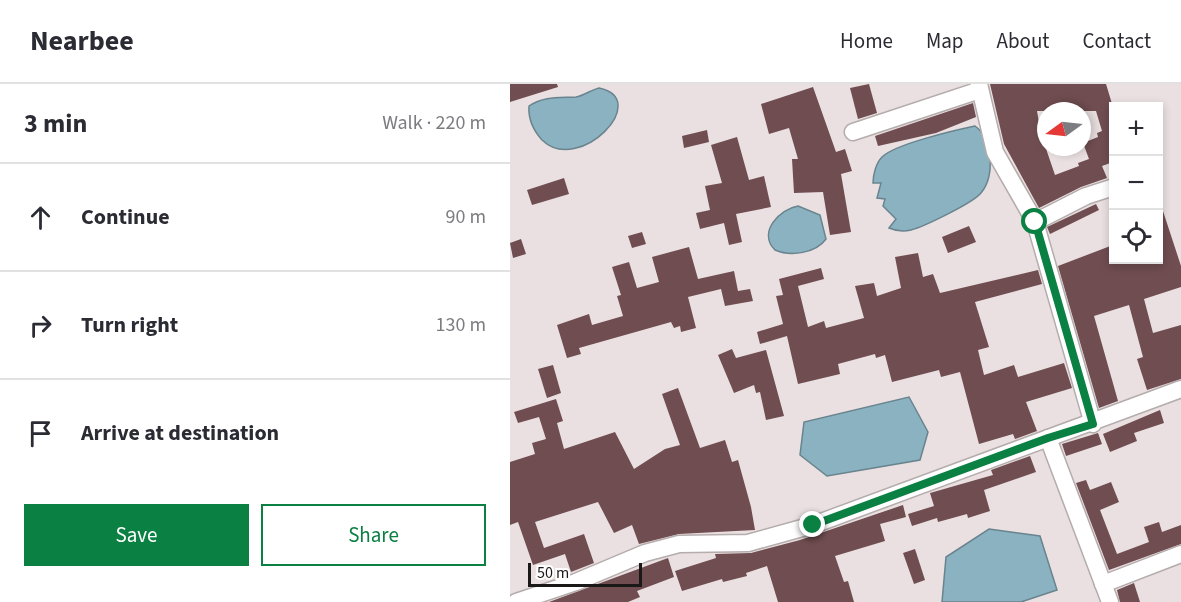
<!DOCTYPE html>
<meta charset="utf-8">
<style>
:root{--surface:#fff;--page:#f2f2f3;--text:#2b2b33;--muted:#7c7c81;--line:#e1e1e2;--accent:#0b8043}
body{margin:0;font-family:"Source Sans 3",sans-serif;background:var(--page);color:var(--text)}
.controls{position:absolute;right:18px;top:18px;display:grid;overflow:hidden;border-radius:0px;box-shadow:0 3px 9px #0003}
.controls button{width:54px;height:54px;display:grid;place-items:center;padding:0;border:0;border-bottom:2px solid var(--line);background:var(--surface);color:var(--text);font:30px sans-serif}
.compass{position:absolute;left:527px;top:18px;width:54px;height:54px;border-radius:50%;background:var(--surface);box-shadow:0 3px 9px #0003;rotate:255deg}
.scale{position:absolute;left:18px;bottom:15px;width:114px;box-sizing:border-box;padding-left:6px;border:3px solid #1b1818;border-top:0;font-size:16px;line-height:21px;white-space:nowrap;color:#1b1818;-webkit-text-stroke:4px #fff;paint-order:stroke}
.stop{position:absolute;width:18px;height:18px;margin:-14px;border:4px solid #0b8043;border-radius:50%;background:#fff}
.stop.end{background:#0b8043;border-color:#fff;box-shadow:0 2px 6px #0008}
.list{margin:0;padding:0;list-style:none}
h2{display:flex;justify-content:space-between;align-items:center;height:78px;margin:0;padding:0 24px;font-size:26px}
h2 small{font-size:20px;font-weight:400;color:var(--muted)}
.list li{display:grid;grid-template-columns:39px 1fr auto;gap:18px;align-items:center;box-sizing:border-box;height:108px;padding:0 24px;border-top:2px solid var(--line)}
.list b{display:block;font-size:22px;white-space:nowrap}
.list em{font-size:20px;font-style:normal;color:var(--muted)}
.actions{display:flex;gap:12px;padding:18px 24px}
.actions a{flex:1;padding:14px 0;border:2px solid var(--accent);border-radius:0px;text-align:center;font-size:21px;color:var(--accent)}
.actions .main{background:var(--accent);color:#fff}
.icon{flex:none;width:33px;height:33px;fill:none;stroke:currentColor;stroke-width:2;stroke-linecap:round;stroke-linejoin:round}
.map{position:relative;flex:none;width:671px;height:518px;overflow:hidden}
header{display:flex;align-items:center;gap:36px;box-sizing:border-box;height:84px;padding:0 30px;background:var(--surface);border-bottom:2px solid var(--line)}
header strong{font-size:28px}
nav{display:flex;gap:33px;margin-inline-start:auto;font-size:21px}
main{display:flex}
aside{flex:1;background:var(--surface)}
.map>svg:first-child{display:block}
</style>
<header>
<strong>Nearbee</strong>
<nav><a>Home</a><a>Map</a><a>About</a><a>Contact</a></nav>
</header>
<main>
<aside>
<h2>3 min<small>Walk · 220 m</small></h2>
<ul class="list">
<li><svg class="icon" aria-label="ahead" viewBox="0 0 24 24"><path d="M12 20V5M6 11l6-6 6 6"/></svg><div><b>Continue</b></div><em>90 m</em></li>
<li><svg class="icon" aria-label="right" viewBox="0 0 24 24"><path d="M7 20v-9h11M14 6l5 5-5 5"/></svg><div><b>Turn right</b></div><em>130 m</em></li>
<li><svg class="icon" aria-label="arrive" viewBox="0 0 24 24"><path d="M6 21V4h12l-3 4 3 4H6"/></svg><div><b>Arrive at destination</b></div></li>
</ul>
<div class="actions"><a class="main">Save</a><a>Share</a></div>
</aside>
<div class="map">
<svg width="671" height="518" viewBox="0 0 671 518">
<rect width="100%" height="100%" fill="#eae0e1"/>
<g fill="#8ab2c0" stroke="#69848e" stroke-width="1.5">
<path d="M89 4C143 15 69 92 32 56 23 46 18 36 19 22 34 12 49 14 66 13 73 12 81 6 89 4Z"/>
<path d="M465 42C483 55 485 92 471 109 463 119 413 143 401 146 393 148 386 147 379 144L386 135 373 122 375 115 367 114 371 99H363C363 91 366 79 372 73 385 60 446 46 465 42Z"/>
<path d="M288 122 310 131 316 155C306 169 281 173 265 166 247 148 270 125 288 122Z"/>
<path d="M399 313 418 348 410 376 317 392 290 371 294 338Z"/>
<path d="M479 445 530 452 547 506 511 518H432L436 473Z"/>
</g>
<g fill="#704d50" fill-rule="evenodd">
<path d="M0 0H47L48 3 0 18Z"/>
<path d="M359 0 367 29 348 35 340 4Z"/>
<path d="M480 0H596L603 23V78L592 82 597 94 571 103 529 124 494 60ZM527 27H586L592 47 587 49 588 53 573 59 579 75 568 79 569 82 545 91 531 50Z"/>
<path d="M303 3 326 68 335 65 342 87 331 90 341 148 320 151 313 108 284 109 282 75H288L279 44 259 50 251 20Z"/>
<path d="M463 19 466 33 426 49 368 62 365 52Z"/>
<path d="M197 46 199 58 174 64 172 52Z"/>
<path d="M227 53 239 96 254 92 261 123 226 130 232 158 219 161 214 139 190 145 186 129 200 126 195 102 212 99 201 61Z"/>
<path d="M54 94 59 110 22 121 17 106Z"/>
<path d="M586 120 589 126 540 150 537 143Z"/>
<path d="M648 121H651L671 182V203L634 215 643 249 671 241V295L637 306 627 275 633 273 619 221 584 232 608 317 589 324 548 182 603 161V176H648Z"/>
<path d="M459 142 466 158 438 169 432 153Z"/>
<path d="M132 148 136 160 122 164 118 152Z"/>
<path d="M11 155 16 170 3 174 0 159Z"/>
<path d="M179 163 188 195 224 187 228 207 240 205 243 217 215 222 211 205 178 213 186 244 171 248 170 242 164 244 161 238 69 264 71 270 57 274 47 241 79 230 82 241 113 232 107 212 111 211 102 183 119 178 127 204 149 198 142 173Z"/>
<path d="M408 169 413 193 423 190 430 209 528 186 532 200 465 218 479 263 468 266 474 291 504 281 508 293 554 279 562 304 516 318 527 347 505 355 503 350 469 360 450 288 431 293 429 286 382 298 375 271 366 274 365 270 328 280 330 290 288 300 277 252 250 260 247 248 273 240 266 212 273 211 269 195 311 184 314 195 288 202 298 243 314 237 316 244 354 234 345 202 364 199 367 212 391 204 385 173Z"/>
<path d="M222 265 226 274 256 266 274 332 256 336 250 308 246 309 244 301 224 309 208 271Z"/>
<path d="M43 281 51 309 37 314 28 285Z"/>
<path d="M168 304 190 364 215 356 222 378 228 376 241 423 245 446 169 450 129 460 122 441 104 449 88 418 25 438 34 464 74 450 84 479 61 488 55 470 23 481 8 438 0 441V378L25 370 22 359 36 355 29 333 8 339 4 328 46 315 53 337 47 339 54 365 105 348 124 385 155 365 170 361 152 310Z"/>
<path d="M650 326 654 339 624 349 627 357 600 368 593 350Z"/>
<path d="M588 349 592 360 556 372 552 360Z"/>
<path d="M520 372 526 388 474 406 480 427 458 434 457 430 428 438 427 434 402 442 398 430 424 422 420 409 483 391 481 386Z"/>
<path d="M576 396 580 406 601 398 609 418 590 426 607 470 639 458 634 443 649 438 652 448 671 441V460L599 486 566 399Z"/>
<path d="M393 421 396 433 370 440 375 457 325 472 334 498 338 497 344 518H268L257 482 236 489 237 492 213 498 212 495 172 507 165 487 206 474 205 470 241 469 290 456Z"/>
<path d="M405 465 415 496 404 500 393 469Z"/>
<path d="M158 474 164 493 127 507 130 513 118 518H39Z"/>
<path d="M624 499 630 518H610L607 506Z"/>
</g>
<g fill="none" stroke-linecap="round" stroke-linejoin="round">
<g stroke="#b5acac" stroke-width="19">
<g id="minor">
<path d="M469 0 485 68 525 138 583 340"/>
<path d="M343 48 470 6"/>
<path d="M525 138 576 112 604 103"/>
<path d="M538 354 600 518"/>
<path d="M593 500 671 470"/>
<path d="M6 518 66 498 135 469 169 460 238 459 303 441 671 305"/>
</g>
</g>
<use href="#minor" stroke="#fff" stroke-width="16"/>
</g>
<g fill="none" stroke-linecap="round" stroke-linejoin="round">
<path stroke="#0b8043" stroke-width="8" d="M303 441 538 354 583 340 525 138"/>
</g>
</svg>
<div class="controls">
<button>+</button>
<button>−</button>
<button><svg class="icon" aria-label="locate" viewBox="0 0 24 24"><circle cx="12" cy="12" r="6"/><path d="M12 2v4M12 18v4M2 12h4M18 12h4"/></svg></button>
</div>
<svg class="compass" viewBox="-18 -18 36 36"><path d="M0-13l5 13h-10z" fill="#e53935"/><path d="M0 13l5-13h-10z" fill="#7c7c81"/></svg>
<div class="scale">50 m</div>
<div class="stop" style="left:525px;top:138px"></div>
<div class="stop end" style="left:303px;top:441px"></div>
</div>
</main>
